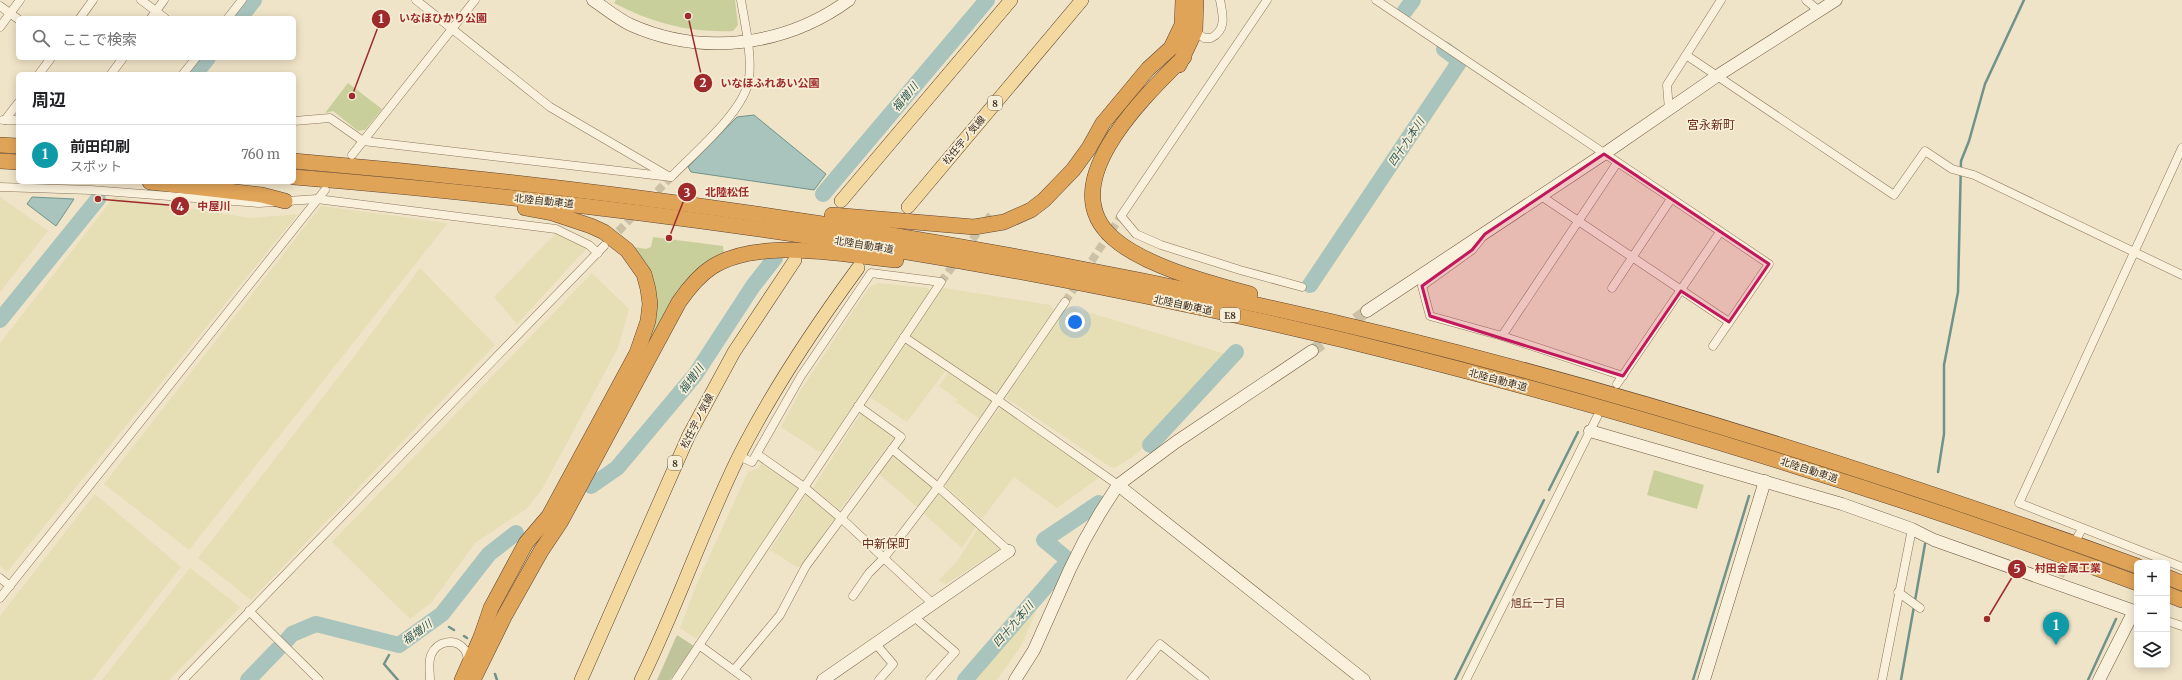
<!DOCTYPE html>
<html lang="ja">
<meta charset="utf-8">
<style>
:root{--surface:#fff;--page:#f2f2f2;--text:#202124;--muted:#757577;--line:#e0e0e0;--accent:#ea580c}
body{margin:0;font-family:Merriweather,"Noto Sans JP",serif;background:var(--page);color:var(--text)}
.controls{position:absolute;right:12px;bottom:12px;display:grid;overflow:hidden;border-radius:6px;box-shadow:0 2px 10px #0003}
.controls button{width:36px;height:36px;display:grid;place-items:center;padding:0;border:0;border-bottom:1px solid var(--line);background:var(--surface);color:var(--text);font:20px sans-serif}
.you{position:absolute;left:1075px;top:322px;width:14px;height:14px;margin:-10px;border:3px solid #fff;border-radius:50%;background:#1a73e8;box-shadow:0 0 0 6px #1a73e833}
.badge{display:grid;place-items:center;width:26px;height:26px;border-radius:50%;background:var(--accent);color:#fff;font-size:13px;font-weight:700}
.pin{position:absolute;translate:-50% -33px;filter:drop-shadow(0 1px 2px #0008)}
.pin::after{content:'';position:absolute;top:21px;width:14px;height:12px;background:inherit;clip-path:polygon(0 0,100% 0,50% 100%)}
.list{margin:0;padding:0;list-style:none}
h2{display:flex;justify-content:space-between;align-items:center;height:52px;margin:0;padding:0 16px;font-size:17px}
h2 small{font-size:13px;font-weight:400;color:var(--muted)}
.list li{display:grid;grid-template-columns:26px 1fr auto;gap:12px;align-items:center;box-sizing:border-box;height:60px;padding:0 16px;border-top:1px solid var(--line)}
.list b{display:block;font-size:15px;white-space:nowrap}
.list p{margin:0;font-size:13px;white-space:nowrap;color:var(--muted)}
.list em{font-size:13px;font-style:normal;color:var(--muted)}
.icon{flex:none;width:22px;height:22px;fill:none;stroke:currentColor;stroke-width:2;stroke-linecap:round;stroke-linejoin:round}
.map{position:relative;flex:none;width:2182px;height:680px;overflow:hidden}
.search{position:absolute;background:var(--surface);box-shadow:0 2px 10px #0003;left:16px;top:16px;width:280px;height:44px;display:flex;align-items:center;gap:10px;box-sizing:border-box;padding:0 14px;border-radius:6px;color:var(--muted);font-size:15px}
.panel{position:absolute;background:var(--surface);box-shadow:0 2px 10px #0003;left:16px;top:72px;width:280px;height:112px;border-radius:6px}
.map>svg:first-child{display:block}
</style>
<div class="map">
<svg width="2182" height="680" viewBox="0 0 2182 680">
<rect width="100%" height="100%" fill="#f0e4c8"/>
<g fill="#e6deb5">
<path d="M0 197 48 231 0 292Z"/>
<path d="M114 197 251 218 298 214 7 572 0 566V343Z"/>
<path d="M321 206 448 223 189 550 104 484Z"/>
<path d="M557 232 587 248 517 324 494 297Z"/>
<path d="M420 268 495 345 251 600 198 558 350 362Z"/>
<path d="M592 273 629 309 618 348 541 491 526 509 475 543 432 602 410 619 332 542Z"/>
<path d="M878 283 928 288 930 292 823 451H818L781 427 801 390 859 302 870 287Z"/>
<path d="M944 288 1050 305 1054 310 997 394 911 339 910 335 940 290Z"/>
<path d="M1071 307 1229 355 1138 453 1115 468 1109 466 1006 398 1062 311Z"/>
<path d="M906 343 946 370 907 422 870 397Z"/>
<path d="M948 373 992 401 993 403 981 420 956 402 957 399 939 386Z"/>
<path d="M1001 406 1099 475 1098 478 1057 508 1014 477 982 519 947 488 945 484Z"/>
<path d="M861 413 894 437 840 510 813 488Z"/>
<path d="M892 454 932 487 917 507 878 473Z"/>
<path d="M762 462 799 488 701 634 696 639 680 628 698 581 748 472 759 468Z"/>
<path d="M938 491 977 525 962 548 923 513Z"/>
<path d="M807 493 835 517 801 567H797L770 550Z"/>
<path d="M95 494 181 567 92 680H0V616Z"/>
<path d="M979 527 1002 548 946 584 939 580 958 560Z"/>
<path d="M190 568 240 607 169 680H102Z"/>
<path d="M1041 599 1021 646 997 680H971Z"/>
</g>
<g fill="#c9cf9b">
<path d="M616 0H735L738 25 733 31C690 33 652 23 614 3Z"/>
<path d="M348 83 382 109 365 130 358 131 333 111 325 113Z"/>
<path d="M653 237 723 246 724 254 663 317 652 336C656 305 653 273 634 247L646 249 651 247Z"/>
<path d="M1654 470 1704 485 1697 509 1647 495Z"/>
</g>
<path fill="#bfc49a" d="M677 635 694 646 670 680H657Z"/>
<g fill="#a9c4bc" stroke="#6f938a">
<path d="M754 115 826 174 814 190 691 172 688 167 737 117Z"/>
<path d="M32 197 74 199 56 226 27 204Z"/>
</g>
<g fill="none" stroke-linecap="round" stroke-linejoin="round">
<g stroke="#6f938a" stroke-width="2.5">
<path d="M1938 472 1944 434V365L1958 292 1961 161 1969 141 1985 84 2024 0"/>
<path d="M1549 490 1578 432"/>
<path d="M439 616 441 618"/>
<path d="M449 627 454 630"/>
<path d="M464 636 467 638"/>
<path d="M394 649 399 645"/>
<path d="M389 655 384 664 398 680"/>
<path d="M495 674 497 680"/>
<path d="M1455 680 1544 500"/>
<path d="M1693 680 1749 496"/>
<path d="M1901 680 1925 544"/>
<path d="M2088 680 2116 619"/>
</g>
<g stroke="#a9c4bc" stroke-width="16">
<path d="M1405 11 1413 0"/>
<path d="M240 18 254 0"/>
<path d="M195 74 208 58"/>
<path d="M823 194 987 0"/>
<path d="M1310 285 1460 61 1444 49"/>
<path d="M0 320 98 199"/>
<path d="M1150 445 1236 352"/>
<path d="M591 486 617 468 695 375 753 286 775 258"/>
<path d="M1067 559 1044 540 1099 503"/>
<path d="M287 640 292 634 316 624 399 645 442 614 489 554 516 533"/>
<path d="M248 680 278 649"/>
<path d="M965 680 1061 569"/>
</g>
<g stroke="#ccc0a6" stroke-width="8" stroke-dasharray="8 4" stroke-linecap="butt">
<path d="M649 200 671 177"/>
<path d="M610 240 637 212"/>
<path d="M965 249 991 215"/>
<path d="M1085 271 1121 216"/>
<path d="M941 282 957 260"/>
<path d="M1065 302 1079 281"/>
<path d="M2060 576 2069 556"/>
</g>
<path stroke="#ccc0a6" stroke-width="12" stroke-dasharray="12 6" stroke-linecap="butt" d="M1312 351 1367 311"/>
<g stroke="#8d765c" stroke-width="9">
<g id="street">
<path d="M141 0 165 18"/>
<path d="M416 0 550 107 668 176"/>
<path d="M1267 0 1121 216 1136 234 1161 245 1240 270 1302 287"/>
<path d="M1376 0 1769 264 1713 346"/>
<path d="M1806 0 1819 11"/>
<path d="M0 6 18 19"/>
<path d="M80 18 93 0"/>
<path d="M151 18 164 0"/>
<path d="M228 18 242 0"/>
<path d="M0 27 20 0"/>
<path d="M1195 31 1204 38H1211C1227 30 1223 15 1220 0"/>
<path d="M1686 55 1894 195 1925 151 1952 169 1974 175 2182 275"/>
<path d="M39 74 51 58"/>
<path d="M111 74 123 58"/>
<path d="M183 74 196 58"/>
<path d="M1669 110 1667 85 1721 0"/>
<path d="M3 120H18"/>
<path d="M5 120 18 103"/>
<path d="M294 121 330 118 363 141 671 177"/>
<path d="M2182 148 2019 503 2182 567"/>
<path d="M352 155 475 0"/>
<path d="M671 177C693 154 745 111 749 79 752 53 745 25 741 0"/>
<path d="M0 187 91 190 259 203 317 199 556 229 589 245 598 253"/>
<path d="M1541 196 1729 322"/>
<path d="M1481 239 1472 250 1422 286 1430 316 1502 336 1623 376"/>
<path d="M1612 288 1671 199"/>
<path d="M1502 336 1617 163"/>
<path d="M904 337 999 401 1118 485"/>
<path d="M1617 384 1720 232"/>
<path d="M892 449 938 487 1009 551"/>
<path d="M757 454 804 487 841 518 932 603"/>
<path d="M2078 536 2082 529"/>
<path d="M0 578 10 586"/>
<path d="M1898 592 1920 608"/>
<path d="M853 596 869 573 884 558 938 487 1065 302"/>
<path d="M0 598 325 190"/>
<path d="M249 611 319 680"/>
<path d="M913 616 955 652 930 680"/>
<path d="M2167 621 2182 626"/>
<path d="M875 643 893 664 879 680"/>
<path d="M699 645 747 680"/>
<path d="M734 670 780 615 806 566 901 437 858 406"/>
<path d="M183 680 604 246"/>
<path d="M430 680C430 672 428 663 431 655 437 641 455 637 465 650 467 654 468 659 469 662"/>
<path d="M676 680 941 282 871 273 801 376 752 462 739 456"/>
<path d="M1131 680 1160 644 1205 680"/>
<path d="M1466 680 1597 417"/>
<path d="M1882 680 1912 529"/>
</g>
</g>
<g stroke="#6f573f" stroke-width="13">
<g id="secondary">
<path d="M593 0C605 8 618 19 631 25 703 57 786 46 849 0"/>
<path d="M1367 311 1604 154 1717 76 1836 0"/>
<path d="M1590 431 1842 504 1912 529 1934 540 2134 611 2099 680"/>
<path d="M1118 485 1364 680"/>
<path d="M823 680 1009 551"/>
<path d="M1015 680 1034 650 1070 569 1084 541 1100 513 1118 485 1176 442 1312 351"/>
<path d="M1704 680 1765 481"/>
</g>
</g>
<g stroke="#5b4430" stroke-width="14">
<g id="primary">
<path d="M841 201 1011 0"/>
<path d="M908 207 1082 0"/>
<path d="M581 680 689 435 734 352 795 260"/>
<path d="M641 680C677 607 703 529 739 456 773 389 814 328 858 268"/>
</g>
</g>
<g stroke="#5b4430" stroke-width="16">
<g id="highway">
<path d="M1184 57C1146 95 1051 184 1113 238 1144 266 1210 283 1250 294"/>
<path d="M1179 65 1195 31 1196 0"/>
<path d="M0 145 18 146"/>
<path d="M0 161 18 162"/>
<path d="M294 161C613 188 930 234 1244 302 1547 367 1845 460 2137 566"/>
<path d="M294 177C673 208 1051 265 1420 359 1663 421 1902 496 2137 583"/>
<path d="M150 182 262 195 285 201"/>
<path d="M832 215 974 227 1004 222 1031 210 1044 200 1073 170 1089 148 1103 123 1148 69 1171 48 1182 25 1183 0"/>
<path d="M2167 577 2182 583"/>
<path d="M2167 594 2182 600"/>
<path d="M462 680 481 637 491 608 526 543 549 516 637 353 648 321 650 304 648 289 644 274 627 250 604 232 591 226 552 213 525 208"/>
<path d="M473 680 505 615 541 551 561 521 679 302C688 289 698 276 712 267 759 237 843 255 896 260"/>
</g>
</g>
<use href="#street" stroke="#faf1dc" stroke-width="8"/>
<use href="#secondary" stroke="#faf1dc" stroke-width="12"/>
<use href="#primary" stroke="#f3d9a0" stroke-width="13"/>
<use href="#highway" stroke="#e0a458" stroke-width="15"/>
</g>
<path fill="#c2185b" fill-opacity="0.2" stroke="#c2185b" stroke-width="3" stroke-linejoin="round" d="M1604 154 1769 264 1729 322 1681 291 1623 376 1430 316 1422 286 1472 250 1485 234Z"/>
<g text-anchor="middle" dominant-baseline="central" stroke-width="3.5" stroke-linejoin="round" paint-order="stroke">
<g fill="#f7eed8" stroke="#756857" stroke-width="1">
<rect x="988" y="96" width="14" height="14" rx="3"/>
<rect x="1220" y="308" width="20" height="14" rx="3"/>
<rect x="668" y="456" width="14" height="14" rx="3"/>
</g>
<g font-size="9" font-weight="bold" fill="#3d2e20">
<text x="995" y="103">8</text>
<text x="1230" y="315">E8</text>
<text x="675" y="463">8</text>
</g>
<g font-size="10" fill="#3d2e20" stroke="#f7eed8">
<text transform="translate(964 140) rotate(-50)">松任宇ノ気線</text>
<text transform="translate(544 201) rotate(6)">北陸自動車道</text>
<text transform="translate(864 245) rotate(9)">北陸自動車道</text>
<text transform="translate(1183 305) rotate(12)">北陸自動車道</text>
<text transform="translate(1498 380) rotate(15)">北陸自動車道</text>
<text transform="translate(697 421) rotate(-63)">松任宇ノ気線</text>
<text transform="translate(1809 470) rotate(18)">北陸自動車道</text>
</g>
<g font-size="11" font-style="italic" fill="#2f5d5a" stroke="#f7eed8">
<text transform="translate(905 97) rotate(-50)">福増川</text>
<text transform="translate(1406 142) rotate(-56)">四十九本川</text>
<text transform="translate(691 379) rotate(-53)">福増川</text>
<text transform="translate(1013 624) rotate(-49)">四十九本川</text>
<text transform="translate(417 632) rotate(-36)">福増川</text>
</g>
<g font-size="11" fill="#6b2e1e" stroke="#f7eed8">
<text x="1538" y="603">旭丘一丁目</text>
</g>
<g font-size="12" fill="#6b2e1e" stroke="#f7eed8">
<text x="1711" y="124">宮永新町</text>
<text x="886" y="543">中新保町</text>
</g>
</g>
<path fill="none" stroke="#9e2a2b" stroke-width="1.5" d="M352 96L381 19M688 16L703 83M669 238L687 192M98 199L180 206M1987 619L2017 569"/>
<g fill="#9e2a2b" stroke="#f7eed8" stroke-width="1.5">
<circle cx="352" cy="96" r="4"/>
<circle cx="688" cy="16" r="4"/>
<circle cx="669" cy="238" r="4"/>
<circle cx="98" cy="199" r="4"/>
<circle cx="1987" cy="619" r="4"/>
<circle cx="381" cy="19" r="10"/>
<circle cx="703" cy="83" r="10"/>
<circle cx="687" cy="192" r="10"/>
<circle cx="180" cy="206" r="10"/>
<circle cx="2017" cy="569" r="10"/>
</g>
<g font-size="12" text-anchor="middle" font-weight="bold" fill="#fff">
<text x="381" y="23">1</text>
<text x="703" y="87">2</text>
<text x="687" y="197">3</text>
<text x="180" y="211">4</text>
<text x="2017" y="573">5</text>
</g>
<g font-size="11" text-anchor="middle" font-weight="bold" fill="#9e2a2b" stroke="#f7eed8" stroke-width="3.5" stroke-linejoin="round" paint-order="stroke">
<text x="443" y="22">いなほひかり公園</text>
<text x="770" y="87">いなほふれあい公園</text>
<text x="727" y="196">北陸松任</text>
<text x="214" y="210">中屋川</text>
<text x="2068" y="572">村田金属工業</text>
</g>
</svg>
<div class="controls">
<button>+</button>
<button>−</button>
<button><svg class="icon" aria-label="layers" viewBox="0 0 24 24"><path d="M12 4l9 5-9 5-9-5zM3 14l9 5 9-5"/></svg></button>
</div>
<div class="you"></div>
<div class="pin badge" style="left:2056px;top:645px;background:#0f9aa8">1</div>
<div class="search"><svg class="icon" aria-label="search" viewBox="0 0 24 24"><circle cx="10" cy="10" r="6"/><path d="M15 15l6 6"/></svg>ここで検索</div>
<section class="panel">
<h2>周辺<small></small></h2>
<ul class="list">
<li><span class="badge" style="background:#0f9aa8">1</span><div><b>前田印刷</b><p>スポット</p></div><em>760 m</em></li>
</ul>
</section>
</div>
